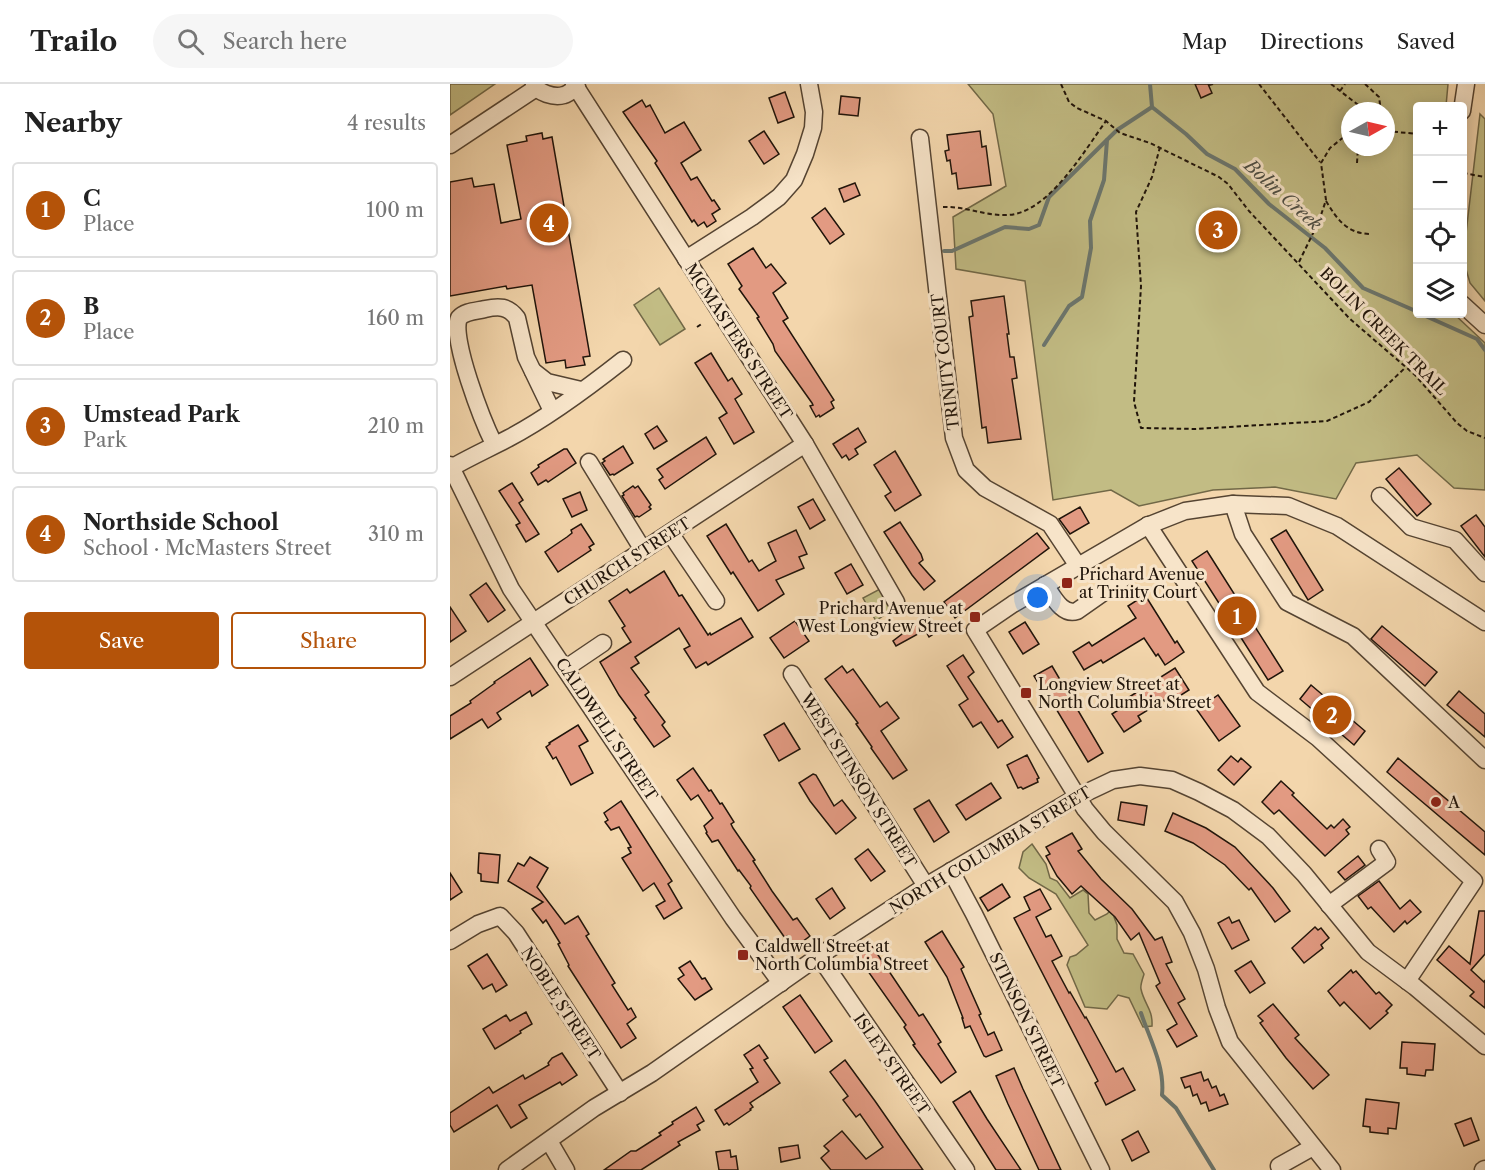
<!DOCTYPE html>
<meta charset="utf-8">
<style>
:root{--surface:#fff;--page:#f6f6f6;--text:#222;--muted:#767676;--line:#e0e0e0;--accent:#b45309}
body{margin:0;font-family:"Libre Caslon Text",serif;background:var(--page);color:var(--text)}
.controls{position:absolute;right:18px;top:18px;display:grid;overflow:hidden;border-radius:6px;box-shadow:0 3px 15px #0003}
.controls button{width:54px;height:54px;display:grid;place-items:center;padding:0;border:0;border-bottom:2px solid var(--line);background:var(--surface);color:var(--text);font:30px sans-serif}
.compass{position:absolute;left:891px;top:18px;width:54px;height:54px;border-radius:50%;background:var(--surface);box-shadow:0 3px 15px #0003;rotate:82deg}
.you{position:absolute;left:588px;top:514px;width:21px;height:21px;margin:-15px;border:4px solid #fff;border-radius:50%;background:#1a73e8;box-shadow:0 0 0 9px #1a73e833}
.badge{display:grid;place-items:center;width:39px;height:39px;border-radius:50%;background:var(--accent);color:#fff;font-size:20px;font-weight:700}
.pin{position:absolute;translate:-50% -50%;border:3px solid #fff;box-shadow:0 2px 6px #0006}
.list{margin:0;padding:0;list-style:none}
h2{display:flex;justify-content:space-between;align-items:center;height:78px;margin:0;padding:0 24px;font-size:26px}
h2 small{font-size:20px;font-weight:400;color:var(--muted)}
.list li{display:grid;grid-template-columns:39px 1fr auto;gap:18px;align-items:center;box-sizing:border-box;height:96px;margin:0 12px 12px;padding:0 12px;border:2px solid var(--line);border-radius:6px}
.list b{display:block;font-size:22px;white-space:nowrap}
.list p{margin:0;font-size:20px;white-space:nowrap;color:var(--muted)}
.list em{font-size:20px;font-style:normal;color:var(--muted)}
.actions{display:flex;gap:12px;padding:18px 24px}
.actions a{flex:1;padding:14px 0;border:2px solid var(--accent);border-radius:6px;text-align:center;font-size:21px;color:var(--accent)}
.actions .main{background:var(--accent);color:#fff}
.icon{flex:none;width:33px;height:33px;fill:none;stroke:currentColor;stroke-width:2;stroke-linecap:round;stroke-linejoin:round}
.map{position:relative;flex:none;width:1035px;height:1086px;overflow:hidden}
header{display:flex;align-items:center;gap:36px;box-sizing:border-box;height:84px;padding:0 30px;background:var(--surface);border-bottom:2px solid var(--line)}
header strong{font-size:28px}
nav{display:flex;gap:33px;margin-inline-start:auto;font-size:21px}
.search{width:420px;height:54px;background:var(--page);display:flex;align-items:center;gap:15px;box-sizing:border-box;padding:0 21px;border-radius:33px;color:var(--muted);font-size:22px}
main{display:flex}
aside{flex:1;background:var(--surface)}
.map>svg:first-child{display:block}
</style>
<header>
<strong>Trailo</strong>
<div class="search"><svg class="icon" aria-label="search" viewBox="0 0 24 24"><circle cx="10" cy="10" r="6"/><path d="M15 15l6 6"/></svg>Search here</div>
<nav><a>Map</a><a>Directions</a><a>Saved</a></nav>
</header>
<main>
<aside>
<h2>Nearby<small>4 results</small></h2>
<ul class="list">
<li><span class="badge">1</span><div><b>C</b><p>Place</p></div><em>100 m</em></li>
<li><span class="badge">2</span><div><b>B</b><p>Place</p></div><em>160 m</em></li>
<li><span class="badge">3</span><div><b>Umstead Park</b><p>Park</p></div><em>210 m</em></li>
<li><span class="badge">4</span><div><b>Northside School</b><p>School · McMasters Street</p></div><em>310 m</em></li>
</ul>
<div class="actions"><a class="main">Save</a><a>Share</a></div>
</aside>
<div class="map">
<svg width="1035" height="1086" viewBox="0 0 1035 1086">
<rect width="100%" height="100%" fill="#f3d6ac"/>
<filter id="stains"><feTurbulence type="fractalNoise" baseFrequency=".00333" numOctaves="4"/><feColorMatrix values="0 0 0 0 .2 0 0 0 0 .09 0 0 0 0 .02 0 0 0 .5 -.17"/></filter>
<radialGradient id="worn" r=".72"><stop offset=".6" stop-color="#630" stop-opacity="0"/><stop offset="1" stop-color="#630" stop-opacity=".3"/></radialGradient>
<g fill="#c2bc84" stroke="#716847" stroke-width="1.5" fill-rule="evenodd">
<path d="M0 0H45L0 31Z"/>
<path d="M518 0H998L996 22H968V230H1004L1035 259V406L1004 404 967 371 906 379 886 415 825 403 763 406 689 422 661 406 603 416 575 197 506 185 503 133 556 102 543 30ZM900 27H936V63H900Z"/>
<path d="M1030 30 1035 35V217L1020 199 1013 175Z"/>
<path d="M209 204 235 245 210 261 184 221Z"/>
<path d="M430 505 441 526 426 537 413 514Z"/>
<path d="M582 760 596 780 600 794 607 797 620 814 633 806 638 810 639 829 645 836 657 830 664 823 668 829 664 833 667 841V855L674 869 683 870 694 890C693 894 690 901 691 905 694 920 703 925 702 942L693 943 679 914 668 911 657 925 635 923 617 881 620 873 626 871 638 861 606 810 579 794 569 784 573 768Z"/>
</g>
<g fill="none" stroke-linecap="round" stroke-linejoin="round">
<g stroke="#6b766e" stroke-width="4">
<path d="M700 0 702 23 736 50 757 70 785 85 819 120 875 164 913 204 968 228"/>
<path d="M494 167H502L555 143 579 145 589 141 599 113 667 46 702 23"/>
<path d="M971 230 1027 255 1035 266"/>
<path d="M594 261 619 222 632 213 641 164 640 137 654 96 657 56"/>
<path d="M691 929C700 956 715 982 712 1011L726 1024 764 1086"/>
</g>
</g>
<g fill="#e29a82" stroke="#20140a" stroke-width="1.5">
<path d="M745 0H758L762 9 751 14Z"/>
<path d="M335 8 344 33 328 39 319 14Z"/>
<path d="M391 12 410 14 408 32 389 30Z"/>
<path d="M192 16 196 23 200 21 215 49 234 38 251 66 231 79 241 96 247 93 262 117 264 116 270 125 262 130 266 137 257 143 254 138 248 142 244 136 242 138 205 79 207 77 173 28Z"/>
<path d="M314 47 329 70 314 80 299 57Z"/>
<path d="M530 47 532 63 536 62 541 101 508 105 506 89 502 90 500 76 497 77 495 67 499 66 497 51Z"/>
<path d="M92 49 93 55 102 53 140 272 133 273 135 281 116 284 115 276 96 279 82 201 57 205 56 202 0 212V98L22 94 24 103 44 100 51 139 71 135 57 61 77 57 76 52Z"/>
<path d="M405 99 410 111 394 118 389 105Z"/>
<path d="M375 124 394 150 380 160 362 134Z"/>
<path d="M303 164 316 184 321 180 336 199 323 209 338 234 333 237 384 316 381 318 384 324 370 333 369 331 366 333 360 322 363 321 362 319 325 267 323 260 307 234 309 233 289 205 292 202 278 180Z"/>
<path d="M554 212 559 250H557L560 273H564L567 294 562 295 571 355 538 359 536 343 532 344 519 233 523 232 521 217Z"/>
<path d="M261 269 278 297 282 294 292 310 285 315 304 348 284 360 269 334 277 329 245 279Z"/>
<path d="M207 342 217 357 204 365 195 350Z"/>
<path d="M408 344 416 358 405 365 408 370 399 376 396 371 392 374 383 360Z"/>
<path d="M256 353 266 370 215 405 209 396 213 393 207 385Z"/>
<path d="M173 362 183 379 164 391 163 390 160 391 152 379 155 377 153 375Z"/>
<path d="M114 365H117L126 379 98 398 96 396 88 401 81 389 89 383 88 381Z"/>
<path d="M445 367 471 411 445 427 435 412 441 408 424 381Z"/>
<path d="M949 384 981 420 967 432 936 395Z"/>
<path d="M62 399 73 416 69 419 89 450 76 458 66 441 70 439 49 407Z"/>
<path d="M183 402 185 404 188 402 201 421 199 423 201 425 189 433 187 432 185 433 172 412 174 411 173 409Z"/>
<path d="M130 408 137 426 122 433 113 415Z"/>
<path d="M363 415 375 436 360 445 348 423Z"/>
<path d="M630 423 639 439 620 450 609 435Z"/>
<path d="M1026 431 1035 443V473L1011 442Z"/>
<path d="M450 438 471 470 473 476 469 479 485 497 474 506 462 491 434 448Z"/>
<path d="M131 440 144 460 139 463 141 466 108 488 95 468 117 453 122 449 121 446Z"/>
<path d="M276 440 299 478 302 476 309 487 326 477 318 459 346 446 357 470 349 473 354 484 326 496 334 510 308 527 283 488 281 490 257 452Z"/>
<path d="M836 446 873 506 858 516 821 455Z"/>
<path d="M587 449 599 464 505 534 494 518Z"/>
<path d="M757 467 833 587 818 596 742 477Z"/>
<path d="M401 480 413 501 397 510 385 489Z"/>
<path d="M214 487 229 512 232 511 258 551 260 549 261 551 291 534 303 553 258 581 256 578 246 584 234 565 240 562 229 544 185 573 189 579 181 584 199 608 195 611 215 638 212 641 220 652 204 663 184 635 186 634 169 611 150 578 181 558 172 544 175 542 159 517 177 505 180 509Z"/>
<path d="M36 499 55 526 38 538 20 511Z"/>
<path d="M695 511 725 559 727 557 734 568 715 581 708 570 706 572 694 554 653 579 651 576 634 586 623 568 639 558 642 562 686 534 678 522Z"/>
<path d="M0 523 16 547 0 558Z"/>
<path d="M477 531 488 547 479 553 475 546 446 562 443 557Z"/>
<path d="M345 537 359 557 334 574 320 554Z"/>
<path d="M575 538 589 560 573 570 559 548Z"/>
<path d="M932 542 987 588 975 602 921 555Z"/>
<path d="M513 571 524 588 518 593 548 638 552 636 563 653 548 664 531 638 523 643 509 621 518 615 497 582Z"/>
<path d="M80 574 98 601 82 612 80 607 47 629 51 635 38 644 32 635 0 655V632L21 619 20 617 45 599 44 598Z"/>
<path d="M392 582 397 589 403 585 430 623 437 618 449 634 431 647 457 686 443 695 421 664 422 663 406 640 408 639 375 595Z"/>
<path d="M602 582 653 669 638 678 599 613 597 614 584 592Z"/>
<path d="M725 584 739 606 717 620 714 616 688 632 691 637 674 648 662 630 679 619 676 615Z"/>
<path d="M861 601 915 647 904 661 850 615Z"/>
<path d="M1009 607 1035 630V653L997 621Z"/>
<path d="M768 611 790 642 769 657 747 626Z"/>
<path d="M334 639 350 665 329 677 314 651Z"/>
<path d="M128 641 138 657 129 662 143 689 121 701 106 673 103 675 96 663 100 660 99 659Z"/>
<path d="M577 671 589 694 587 695 588 698 573 705 571 703 568 704 557 681Z"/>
<path d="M781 672 788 678 791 674 801 683 784 701 768 686Z"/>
<path d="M948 674 1035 748V771L937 688Z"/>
<path d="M243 684 259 707 261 706 270 720 272 719 284 738 281 740 283 744 305 776 303 777 322 807 343 836 347 834 360 852 345 863 337 852 335 854 300 804 301 802 289 786 288 787 268 756 262 758 256 749 257 748 254 742 263 734 248 711 241 716 227 696Z"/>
<path d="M363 690 366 691 384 722 392 716 406 734 386 750 360 717 349 699Z"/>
<path d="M831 697 844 709 842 711 877 745 881 741 884 744 893 735 900 743 896 746 899 750 875 772 829 726 824 730 812 718Z"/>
<path d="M541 699 551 714 516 736 506 721Z"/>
<path d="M479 716 499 748 484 758 464 725Z"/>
<path d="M171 717 222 797 218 800 232 824 214 835 206 822 215 817 204 799 193 807 172 774 181 769 178 764 181 763 169 743 161 746 155 738 158 736 154 729Z"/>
<path d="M671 718 697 722 694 741 668 736Z"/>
<path d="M723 729 756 744 785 763 823 804 840 827 825 838 801 804 799 806 775 781 743 759 715 747Z"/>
<path d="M622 749 632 765 628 767 651 795 682 825 705 856 712 853 722 878 716 880 735 915 728 919 747 952 727 963 717 946 727 940 706 902 710 899 689 849 681 856 665 833 631 802 622 810 607 792 596 772 600 770 596 763Z"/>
<path d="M418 765 435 787 421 797 405 775Z"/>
<path d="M29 769 50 771 48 799 31 797V790L28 789Z"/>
<path d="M908 772 915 781 895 796 888 788Z"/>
<path d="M80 773 98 784 87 803 115 840 128 832 139 850 136 852 165 899 162 901 178 926 181 924 186 933 177 940 186 954 171 964 118 882 119 881 108 860 110 859 96 836 93 839 82 825 93 818 58 797 68 779 74 782Z"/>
<path d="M0 789 12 808 0 816Z"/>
<path d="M929 797 950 825 960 816 971 828 957 840 955 837 944 848 921 823 918 825 908 812Z"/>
<path d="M552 800 560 813 538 827 530 814Z"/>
<path d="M382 804 395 824 380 835 366 815Z"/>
<path d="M590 805 601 825 586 833 596 853 601 851 612 872 602 877 619 909 620 908 635 934 636 933 666 988 673 984 685 1006 656 1021 645 999 648 997 564 834 580 826 574 813Z"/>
<path d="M1029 827H1035V870L1021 886 1034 898 1035 896V924L1020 912 1024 908 987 876 999 862 1020 880Z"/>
<path d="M779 833 782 839 789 836 799 856 782 865 768 839Z"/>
<path d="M865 843 868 846 871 844 879 854 871 861 873 864 854 879 842 864Z"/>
<path d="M492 847 514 883 511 885 531 930 529 931 538 951 544 948 552 966 536 973 534 972 520 942 515 944 512 934H513L497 893 475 858Z"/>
<path d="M418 856 469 932 473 930 491 958 488 960 506 988 491 999 463 961 465 960 454 943 456 941 403 866Z"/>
<path d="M37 870 57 901 46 908 42 900 33 905 18 882Z"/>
<path d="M240 877 252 895 255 894 262 905 245 916 228 895 234 891 229 884Z"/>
<path d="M801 877 815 899 800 909 785 887Z"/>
<path d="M901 886 903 889 906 887 926 910 929 908 942 921 936 927 938 929 920 945 894 918 890 922 878 907Z"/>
<path d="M350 911 382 957 365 969 333 923Z"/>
<path d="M823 920 849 951 845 954 879 991 863 1005 836 974 810 939 813 937 808 932Z"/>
<path d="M76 928 82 940 70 947 71 949 45 965 33 945 56 931 60 937Z"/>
<path d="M952 958 985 960 983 986H976L975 992 957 990V984H950Z"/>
<path d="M309 961 318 974 314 976 330 999 300 1019 303 1023 300 1025 301 1026 279 1041 277 1039 274 1041 265 1026 308 998 300 985 303 984 294 971Z"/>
<path d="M112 969 127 991 112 1001 110 998 69 1021 77 1034 61 1044 47 1021 4 1048 0 1041V1029L39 1003 43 1009 73 991 75 995 99 981 98 979 102 974Z"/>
<path d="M395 976 425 1017 473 1086H381L371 1074 379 1067 374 1062 392 1047 416 1075 433 1063 410 1030 406 1033 393 1016 398 1012 380 988Z"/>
<path d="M564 984 573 1005 611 1086H589L558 1020 546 992Z"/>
<path d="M751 988 754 997 758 995 762 1004 766 1002 770 1012 774 1010 778 1020 759 1027 756 1018 751 1020 747 1010 743 1012 740 1002 735 1004 731 994Z"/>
<path d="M520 1007 537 1035 571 1086H546L503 1018Z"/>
<path d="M916 1015 949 1019 946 1045 938 1044V1050L920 1048V1043L913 1042Z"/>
<path d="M246 1023 254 1037 247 1041 250 1046 228 1058 230 1061 191 1086H154L181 1067H186L211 1051 209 1049 223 1040 222 1038Z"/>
<path d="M1021 1034 1029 1056 1014 1062 1005 1040Z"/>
<path d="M688 1047 699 1068 682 1077 672 1056Z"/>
<path d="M348 1061 350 1074 331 1078 329 1064Z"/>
<path d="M280 1066 281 1073 286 1072 288 1086H269L266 1068Z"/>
</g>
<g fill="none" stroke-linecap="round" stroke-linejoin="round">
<g stroke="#554432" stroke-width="19">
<g id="minor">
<path d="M84 0C88 9 104 14 114 11 118 10 123 6 127 3"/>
<path d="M124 0 355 360 446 518"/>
<path d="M1012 27 1016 0"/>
<path d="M470 54 504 354 516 386 535 404 600 440 628 482"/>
<path d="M0 61 86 4"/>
<path d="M236 175 302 133 329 113 344 96 355 70 363 44 364 28 359 0"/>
<path d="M1012 220 1035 241"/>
<path d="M83 287 97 298 131 306"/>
<path d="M44 360C33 338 0 254 9 234 15 227 27 227 35 225 49 222 58 222 67 234L76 273 102 327"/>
<path d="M139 378 193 466"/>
<path d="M0 381 61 505 283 834 331 899"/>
<path d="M1 384C20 373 40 364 59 354 97 334 140 302 173 276"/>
<path d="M930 412 961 443 1005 456 1035 489"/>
<path d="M783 420 793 450 837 518 903 552 1035 676"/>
<path d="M698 441 807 608 868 654 1024 797 957 897"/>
<path d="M220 449 266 517"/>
<path d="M595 501C603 512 612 532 627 527L674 494"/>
<path d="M116 584 153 559"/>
<path d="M342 590 476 802"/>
<path d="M0 593 355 360"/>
<path d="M501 787 524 830 651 1086"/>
<path d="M879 821 937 778 929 765"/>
<path d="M0 857 28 840 50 832 66 849 170 1009"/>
<path d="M369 872 516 1086"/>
<path d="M99 1057 116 1086"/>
<path d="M829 1082 863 1063"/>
<path d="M57 1086 144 1024 202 989 369 872 476 802 627 713 663 696 690 692 722 696 749 708 783 726 818 752 854 790 918 868 965 903 1035 962"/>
<path d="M882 1086 780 958 767 924 756 885 742 849 725 818 654 748 635 725 525 546 563 520 697 442 735 427 783 420 838 422 887 442 1035 538"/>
<path d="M1033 1086 1035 1085"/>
</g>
</g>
<g stroke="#20140a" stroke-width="2" stroke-dasharray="4.5 3" stroke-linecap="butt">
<path d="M611 0 619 18 627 24 656 37 670 49 700 59 769 93 778 100 799 127 900 235 965 291 1007 339 1017 347 1035 354"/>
<path d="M809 0 870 78"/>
<path d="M881 0 916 27"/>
<path d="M915 0 929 13 931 27"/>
<path d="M759 1 763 0"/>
<path d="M890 7 895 0"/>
<path d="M936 29 937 30"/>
<path d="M936 47 968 50"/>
<path d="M710 63 702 93 686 128 691 202 684 318 691 344 746 345 877 337 919 318 956 283"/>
<path d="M966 77H968"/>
<path d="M907 79 908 63"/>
<path d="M1013 89 1035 93"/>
<path d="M876 117C887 135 897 150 921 150"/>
<path d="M493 123C515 122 535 132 557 131 598 130 634 67 656 37"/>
<path d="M849 178 869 137 876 116 871 79 880 64 900 48"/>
<path d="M247 243 253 239"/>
</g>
<use href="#minor" stroke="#f7e4c9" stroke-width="16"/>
</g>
<g fill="#8f2418" stroke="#f7e4c9" stroke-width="2">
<rect x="611" y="493" width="12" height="12" rx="3"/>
<rect x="519" y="527" width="12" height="12" rx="3"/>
<rect x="570" y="603" width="12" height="12" rx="3"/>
<circle cx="986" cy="718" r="6"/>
<rect x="287" y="865" width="12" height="12" rx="3"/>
</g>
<g text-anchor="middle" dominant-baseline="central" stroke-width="6" stroke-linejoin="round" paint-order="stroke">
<g font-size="16" fill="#20140a" stroke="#f7e4c9">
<text transform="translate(934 247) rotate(45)">BOLIN CREEK TRAIL</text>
<text transform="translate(289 257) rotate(57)">MCMASTERS STREET</text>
<text transform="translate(495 278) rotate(-97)">TRINITY COURT</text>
<text transform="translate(177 477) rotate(-33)">CHURCH STREET</text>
<text transform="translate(157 645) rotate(56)">CALDWELL STREET</text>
<text transform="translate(409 696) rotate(58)">WEST STINSON STREET</text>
<text transform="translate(540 766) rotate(-31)">NORTH COLUMBIA STREET</text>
<text transform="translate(111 919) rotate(57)">NOBLE STREET</text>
<text transform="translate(577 936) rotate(64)">STINSON STREET</text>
<text transform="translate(442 980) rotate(55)">ISLEY STREET</text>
</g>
<g font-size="16" fill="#20140a" stroke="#f7e4c9" text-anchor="start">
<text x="629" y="490">Prichard Avenue<tspan x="629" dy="18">at Trinity Court</tspan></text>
<text x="513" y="524" text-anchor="end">Prichard Avenue at<tspan x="513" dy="18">West Longview Street</tspan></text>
<text x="588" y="600">Longview Street at<tspan x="588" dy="18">North Columbia Street</tspan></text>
<text x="998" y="718">A</text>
<text x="305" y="862">Caldwell Street at<tspan x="305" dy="18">North Columbia Street</tspan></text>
</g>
<g font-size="18" font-style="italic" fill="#4c4d44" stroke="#f7e4c9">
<text transform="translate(833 111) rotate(42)">Bolin Creek</text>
</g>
</g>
<rect width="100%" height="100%" filter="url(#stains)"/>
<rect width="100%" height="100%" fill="url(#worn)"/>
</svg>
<div class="controls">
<button>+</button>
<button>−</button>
<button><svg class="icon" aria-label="locate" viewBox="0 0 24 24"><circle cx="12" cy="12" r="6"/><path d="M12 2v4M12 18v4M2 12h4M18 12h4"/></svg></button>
<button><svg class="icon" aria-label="layers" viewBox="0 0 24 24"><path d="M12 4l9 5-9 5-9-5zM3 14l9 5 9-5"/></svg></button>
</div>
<svg class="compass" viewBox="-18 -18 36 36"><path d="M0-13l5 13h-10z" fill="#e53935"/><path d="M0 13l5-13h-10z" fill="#767676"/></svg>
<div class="you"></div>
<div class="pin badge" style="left:787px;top:532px">1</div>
<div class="pin badge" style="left:882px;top:631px">2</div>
<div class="pin badge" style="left:768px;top:146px">3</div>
<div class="pin badge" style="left:99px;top:139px">4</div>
</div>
</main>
